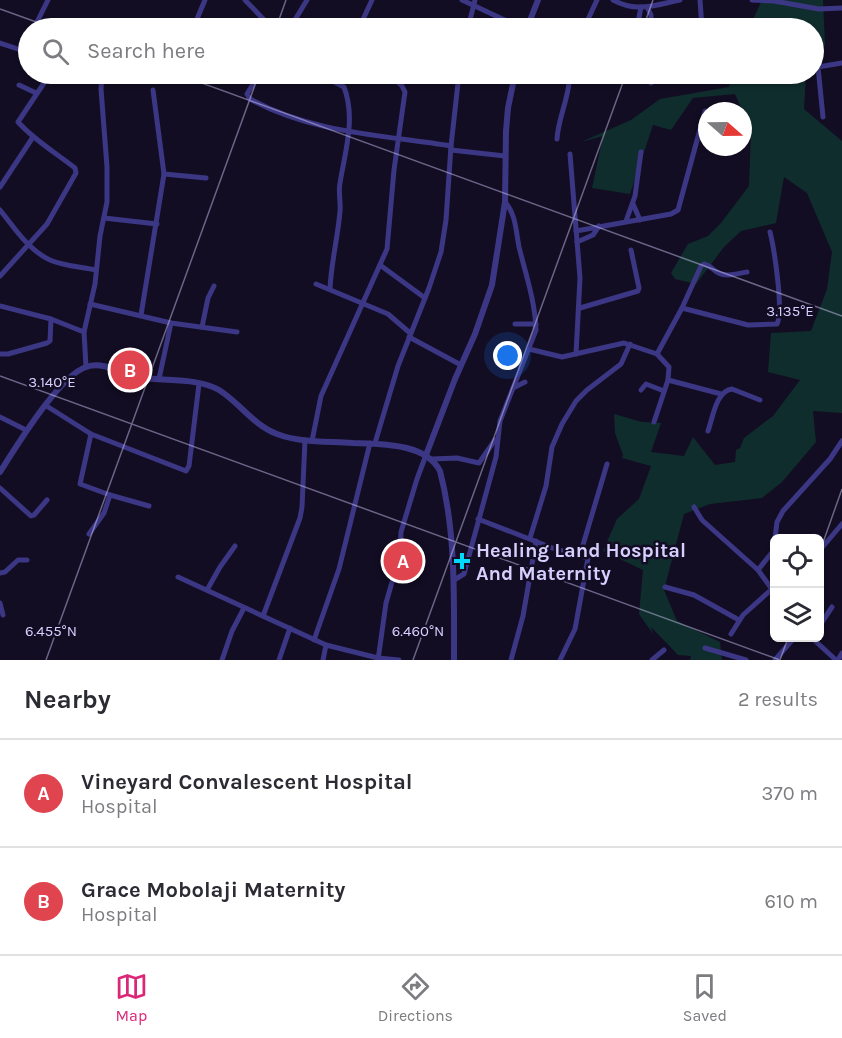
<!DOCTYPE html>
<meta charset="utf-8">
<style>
:root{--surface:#fff;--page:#f7f7f7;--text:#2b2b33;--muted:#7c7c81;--line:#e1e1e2;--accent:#db2777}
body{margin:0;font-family:Karla,sans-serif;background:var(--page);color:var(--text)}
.controls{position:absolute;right:18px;bottom:18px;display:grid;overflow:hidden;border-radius:9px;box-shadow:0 2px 4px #0004}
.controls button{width:54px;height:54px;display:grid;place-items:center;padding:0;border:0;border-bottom:2px solid var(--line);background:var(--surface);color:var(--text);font:30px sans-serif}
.compass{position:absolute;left:698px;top:102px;width:54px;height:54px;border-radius:50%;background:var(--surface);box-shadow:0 2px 4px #0004;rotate:110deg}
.you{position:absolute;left:508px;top:356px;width:21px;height:21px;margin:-15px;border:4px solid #fff;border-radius:50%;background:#1a73e8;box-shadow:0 0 0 9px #1a73e833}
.badge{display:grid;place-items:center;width:39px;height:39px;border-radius:50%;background:var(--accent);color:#fff;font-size:20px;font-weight:700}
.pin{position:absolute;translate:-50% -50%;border:3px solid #fff;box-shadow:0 2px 6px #0006}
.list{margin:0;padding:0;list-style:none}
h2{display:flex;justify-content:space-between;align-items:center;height:78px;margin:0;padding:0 24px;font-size:26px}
h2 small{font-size:20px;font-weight:400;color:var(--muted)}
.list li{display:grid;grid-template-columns:39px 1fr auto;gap:18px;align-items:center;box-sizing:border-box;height:108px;padding:0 24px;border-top:2px solid var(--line)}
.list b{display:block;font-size:22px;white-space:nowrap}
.list p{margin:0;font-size:20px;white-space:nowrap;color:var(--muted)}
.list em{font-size:20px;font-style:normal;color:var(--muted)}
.icon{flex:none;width:33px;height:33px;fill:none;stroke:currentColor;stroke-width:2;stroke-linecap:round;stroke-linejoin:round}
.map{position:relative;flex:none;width:842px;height:660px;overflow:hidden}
.search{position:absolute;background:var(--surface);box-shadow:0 2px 4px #0004;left:18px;right:18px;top:18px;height:66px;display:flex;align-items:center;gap:15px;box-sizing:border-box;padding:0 21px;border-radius:33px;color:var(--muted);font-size:22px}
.sheet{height:294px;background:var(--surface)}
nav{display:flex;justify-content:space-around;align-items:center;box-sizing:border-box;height:84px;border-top:2px solid var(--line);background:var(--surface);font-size:16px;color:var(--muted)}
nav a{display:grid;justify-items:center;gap:3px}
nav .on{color:var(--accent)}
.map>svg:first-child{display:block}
</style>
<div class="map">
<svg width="842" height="660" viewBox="0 0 842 660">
<rect width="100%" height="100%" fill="#120d23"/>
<g fill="#102d2d">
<path d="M762 0H823L825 45 814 51V28H749Z"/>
<path d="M732 74H806L804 109 842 141V413L813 411 816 442 782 482 762 498 710 504 684 514 664 590 677 621 720 642 722 660H690L691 656 678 655 651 627 653 634 639 614 643 570 603 551 617 519 639 499 651 466 622 458 623 455 615 433 614 414 642 422 661 423 651 452 684 456 693 437 715 465 735 462 736 450 740 448 744 438 773 416 800 380 768 372 771 333 811 331 827 289 832 252 807 193 784 177 776 223 741 231 724 247 696 284 675 279 671 273 688 244 708 236 721 223 749 186 751 131 735 94 693 98 671 130 653 125 630 194 592 188 603 136 581 142 631 120 660 99 729 87Z"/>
</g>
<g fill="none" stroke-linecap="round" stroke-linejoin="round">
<g stroke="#3c3784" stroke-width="5">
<path d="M245 0 272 28"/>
<path d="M462 0 522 28"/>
<path d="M613 0C637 13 655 5 680 0"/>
<path d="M700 0 702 28"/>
<path d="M752 0 774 1 819 9 842 8"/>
<path d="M647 7 651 15V28"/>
<path d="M197 19 205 0"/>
<path d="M326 21 338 28"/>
<path d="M34 28 48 0"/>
<path d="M290 28 307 0"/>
<path d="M359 28 372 0"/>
<path d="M468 28 475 0"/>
<path d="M584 28 597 0"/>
<path d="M637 28 641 7"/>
<path d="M0 43 21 50 28 38"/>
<path d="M259 74 247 94 250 99C311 133 383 135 451 146"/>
<path d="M319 74 344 87C356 118 345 152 340 183 338 192 341 202 340 211 338 237 331 263 330 289"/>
<path d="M550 74 564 79 566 74"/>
<path d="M617 80 620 74"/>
<path d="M651 83V74"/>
<path d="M19 85 36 93"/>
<path d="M823 117 818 67 842 63"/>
<path d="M557 139C558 120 567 102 569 83L564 79"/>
<path d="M451 150 505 156"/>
<path d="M570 154 580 278 576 354"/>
<path d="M164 174 206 178"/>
<path d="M0 187 33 137"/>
<path d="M633 204 640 220"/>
<path d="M0 210C14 227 28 250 50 260 63 266 82 267 96 270"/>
<path d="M104 218 157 224"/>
<path d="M626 221 635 196 641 152"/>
<path d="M576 231 671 214 678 210 705 111"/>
<path d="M577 242 593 235 599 226"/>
<path d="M380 265 425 298"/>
<path d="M0 276 47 224 76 173 75 168C56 153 34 140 18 122L50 74"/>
<path d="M316 284 388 314 410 333"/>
<path d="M90 304 171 323 237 332"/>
<path d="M0 306 51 319 84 332"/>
<path d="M580 308 638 291 639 288 631 250"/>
<path d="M682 308 748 325 777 324C784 311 774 248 770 232"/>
<path d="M141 315 164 174 153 90"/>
<path d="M515 324H536"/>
<path d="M202 327 208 298 214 286"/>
<path d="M409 337 461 365"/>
<path d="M529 349 562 357 624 343 657 354 669 367 668 380 654 422"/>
<path d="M0 354H8L47 343 50 341 51 319"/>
<path d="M657 354 682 308 701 266 704 264C711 266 712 269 717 272 725 278 739 273 747 272"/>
<path d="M86 367 84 332 95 284 100 236 107 202V167L101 89 102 74"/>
<path d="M159 379 171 323"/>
<path d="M668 380 721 394"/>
<path d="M513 388 525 382"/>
<path d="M641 390 646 384 664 391"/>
<path d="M45 405 91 434 186 471 189 466 199 384"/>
<path d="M0 417 26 430"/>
<path d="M708 431C713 417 716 391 732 389L760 400"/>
<path d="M91 434 80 484 110 495 149 506"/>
<path d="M312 441 321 396 387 249 394 170 405 92 402 86 389 74"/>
<path d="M375 443 398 366 429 288 441 252 446 220 451 146 459 74"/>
<path d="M432 459 457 458 479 463 495 440"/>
<path d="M0 488 31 516 34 515 47 500"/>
<path d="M694 507 702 520 758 570 774 592"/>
<path d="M478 519 555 549 588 558 575 629 560 660"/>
<path d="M89 534 104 513 110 495"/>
<path d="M530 538 546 486 552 447 562 424 576 401 587 390 621 364 630 344"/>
<path d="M775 538 777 522 783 511 830 459 842 441"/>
<path d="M820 550 842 524"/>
<path d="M580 555 607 464"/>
<path d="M758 570 773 551 774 543"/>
<path d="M0 573 5 572 18 560H27"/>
<path d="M178 577 326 645 378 658 399 660"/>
<path d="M454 580 464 574 496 457 500 421 536 330C535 301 526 275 519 247 516 232 516 214 505 202"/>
<path d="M665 587 694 595 739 620"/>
<path d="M207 590 220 567 235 546"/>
<path d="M0 603 3 615"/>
<path d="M263 616 300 518 302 507 305 440"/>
<path d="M820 625 832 607"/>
<path d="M731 634 743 615 772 589"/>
<path d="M812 638 836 660"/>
<path d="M314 640 339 569 370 443"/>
<path d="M705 648 746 660"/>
<path d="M222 660 232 631 244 608"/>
<path d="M279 660 290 628"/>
<path d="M323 660 326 645"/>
<path d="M378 660 386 603 400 554 401 532 417 479 426 455"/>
<path d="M511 660 523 616 536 541"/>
<path d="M652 660 664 650"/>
<path d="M775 660 794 638"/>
<path d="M838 660 842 653"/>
</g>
<g stroke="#3c3784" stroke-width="6">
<path d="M527 28 538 0"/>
<path d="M426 455 455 379 475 334 492 285 505 202 506 131 508 108 515 74"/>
<path d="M0 472C16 447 59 376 86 367 104 361 121 373 138 377 164 382 196 377 219 390 240 403 253 425 277 434 300 443 328 441 353 443 381 444 426 443 440 471 456 532 454 597 454 660"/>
</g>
</g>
<path fill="none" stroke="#d7d0ff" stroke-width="1.5" stroke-opacity="0.45" d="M0 9 53 28M276 28 286 0M643 28 653 0M177 74 842 316M0 376 780 660M820 551 842 489M46 660 259 74M413 660 626 74M780 660 788 638"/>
<path fill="#00d9fb" stroke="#120d23" stroke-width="2" d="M459 552h6v6h6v6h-6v6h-6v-6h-6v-6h6z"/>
<g text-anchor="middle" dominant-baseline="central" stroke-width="5" stroke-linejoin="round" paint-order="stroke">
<g font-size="20" font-weight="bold" fill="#d7d0ff" stroke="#120d23" text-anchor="start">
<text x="476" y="550">Healing Land Hospital<tspan x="476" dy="23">And Maternity</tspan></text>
</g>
</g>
<g font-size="15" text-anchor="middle" fill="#d7d0ff" stroke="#120d23" stroke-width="5" stroke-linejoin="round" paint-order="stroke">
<text x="790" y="316">3.135°E</text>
<text x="52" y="387">3.140°E</text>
<text x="51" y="636">6.455°N</text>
<text x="418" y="636">6.460°N</text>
</g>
</svg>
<div class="controls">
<button><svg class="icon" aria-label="locate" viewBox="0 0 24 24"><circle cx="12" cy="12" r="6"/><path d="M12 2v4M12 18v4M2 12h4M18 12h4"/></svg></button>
<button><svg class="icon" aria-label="layers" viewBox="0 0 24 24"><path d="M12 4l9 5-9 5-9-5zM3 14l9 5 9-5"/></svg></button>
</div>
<svg class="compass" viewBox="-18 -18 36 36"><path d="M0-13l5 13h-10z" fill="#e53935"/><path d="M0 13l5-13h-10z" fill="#7c7c81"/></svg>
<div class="you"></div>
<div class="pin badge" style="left:403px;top:561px;background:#e0444e">A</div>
<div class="pin badge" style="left:130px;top:370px;background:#e0444e">B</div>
<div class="search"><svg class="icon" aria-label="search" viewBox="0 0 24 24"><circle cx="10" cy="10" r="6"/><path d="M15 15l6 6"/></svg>Search here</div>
</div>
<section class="sheet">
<h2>Nearby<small>2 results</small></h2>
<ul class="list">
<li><span class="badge" style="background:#e0444e">A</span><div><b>Vineyard Convalescent Hospital</b><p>Hospital</p></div><em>370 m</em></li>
<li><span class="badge" style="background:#e0444e">B</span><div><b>Grace Mobolaji Maternity</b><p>Hospital</p></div><em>610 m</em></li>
</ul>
</section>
<nav>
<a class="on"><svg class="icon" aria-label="map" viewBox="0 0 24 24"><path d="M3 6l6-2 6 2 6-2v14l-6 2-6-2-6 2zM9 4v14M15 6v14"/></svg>Map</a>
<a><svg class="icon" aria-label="directions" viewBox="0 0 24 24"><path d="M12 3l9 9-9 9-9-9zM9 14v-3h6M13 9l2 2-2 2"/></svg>Directions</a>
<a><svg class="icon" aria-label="saved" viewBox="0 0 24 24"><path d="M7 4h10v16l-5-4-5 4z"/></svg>Saved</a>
</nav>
